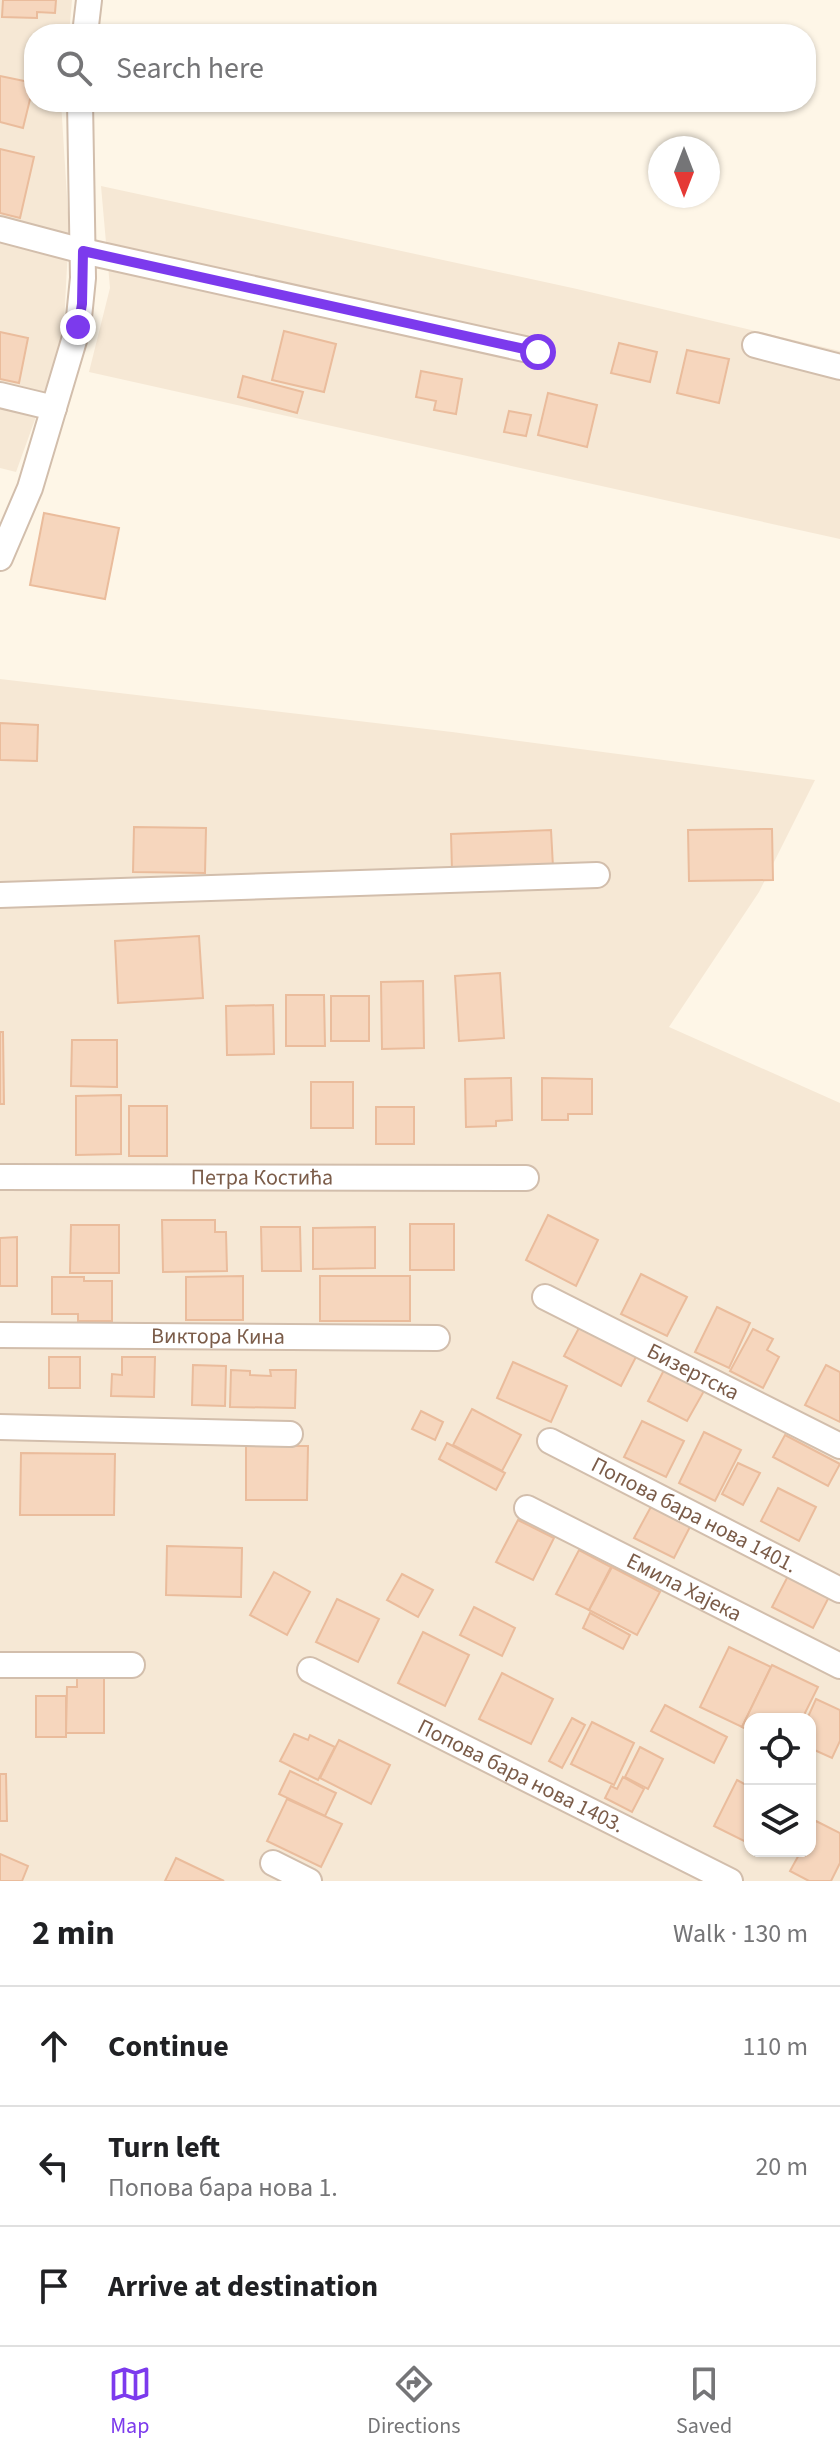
<!DOCTYPE html>
<meta charset="utf-8">
<style>
:root{--surface:#fff;--page:#f6f6f6;--text:#202124;--muted:#757577;--line:#e0e0e0;--accent:#7c3aed}
body{margin:0;font-family:"Source Sans 3",sans-serif;background:var(--page);color:var(--text)}
.controls{position:absolute;right:24px;bottom:24px;display:grid;overflow:hidden;border-radius:16px;box-shadow:0 2px 6px #0004}
.controls button{width:72px;height:72px;display:grid;place-items:center;padding:0;border:0;border-bottom:2px solid var(--line);background:var(--surface);color:var(--text);font:40px sans-serif}
.compass{position:absolute;left:648px;top:136px;width:72px;height:72px;border-radius:50%;background:var(--surface);box-shadow:0 2px 6px #0004;rotate:180deg}
.stop{position:absolute;width:24px;height:24px;margin:-18px;border:6px solid #7c3aed;border-radius:50%;background:#fff}
.stop.end{background:#7c3aed;border-color:#fff;box-shadow:0 2px 8px #0008}
.list{margin:0;padding:0;list-style:none}
h2{display:flex;justify-content:space-between;align-items:center;height:104px;margin:0;padding:0 32px;font-size:34px}
h2 small{font-size:26px;font-weight:400;color:var(--muted)}
.list li{display:grid;grid-template-columns:52px 1fr auto;gap:24px;align-items:center;box-sizing:border-box;height:120px;padding:0 32px;border-top:2px solid var(--line)}
.list b{display:block;font-size:30px;white-space:nowrap}
.list p{margin:0;font-size:26px;white-space:nowrap;color:var(--muted)}
.list em{font-size:26px;font-style:normal;color:var(--muted)}
.icon{flex:none;width:44px;height:44px;fill:none;stroke:currentColor;stroke-width:2;stroke-linecap:round;stroke-linejoin:round}
.map{position:relative;flex:none;width:840px;height:1881px;overflow:hidden}
.search{position:absolute;background:var(--surface);box-shadow:0 2px 6px #0004;left:24px;right:24px;top:24px;height:88px;display:flex;align-items:center;gap:20px;box-sizing:border-box;padding:0 28px;border-radius:32px;color:var(--muted);font-size:30px}
.sheet{height:464px;background:var(--surface)}
nav{display:flex;justify-content:space-around;align-items:center;box-sizing:border-box;height:112px;border-top:2px solid var(--line);background:var(--surface);font-size:22px;color:var(--muted)}
nav a{display:grid;justify-items:center;gap:4px}
nav .on{color:var(--accent)}
.map>svg:first-child{display:block}
</style>
<div class="map">
<svg width="840" height="1881" viewBox="0 0 840 1881">
<rect width="100%" height="100%" fill="#fef6e7"/>
<g fill="#f6e8d5" fill-rule="evenodd">
<path d="M0 0H72L69 34H34V102H61L69 229 63 342 16 472 0 468Z"/>
<path d="M101 186 577 289 840 351V539L89 372 110 288Z"/>
<path d="M0 679 452 732 815 780 759 892 669 1027 840 1103V1881H0ZM750 1719H810V1851H750Z"/>
</g>
<g fill="#f6d6bd" stroke="#eabc9c" stroke-width="2">
<path d="M3 0H56L55 13 37 12V18L2 17Z"/>
<path d="M0 76 34 83 23 128 0 122Z"/>
<path d="M0 149 34 157 20 218 0 213Z"/>
<path d="M284 331 336 344 324 392 272 380Z"/>
<path d="M0 332 28 338 19 383 0 379Z"/>
<path d="M619 343 657 352 650 382 611 373Z"/>
<path d="M687 350 729 359 719 403 677 393Z"/>
<path d="M421 371 462 379 456 414 434 410 436 401 416 397Z"/>
<path d="M243 376 303 392 297 413 238 397Z"/>
<path d="M548 393 597 405 587 447 538 435Z"/>
<path d="M509 411 531 415 526 436 504 432Z"/>
<path d="M44 513 119 528 105 599 30 585Z"/>
<path d="M0 723 38 725 37 761 0 760Z"/>
<path d="M134 827 206 828 205 873 133 872Z"/>
<path d="M772 829 773 880 689 881 688 830Z"/>
<path d="M551 830 553 867 452 871 451 834Z"/>
<path d="M199 936 203 998 118 1003 115 941Z"/>
<path d="M500 973 504 1038 459 1041 455 976Z"/>
<path d="M423 981 424 1048 382 1049 381 982Z"/>
<path d="M286 995H324L325 1046H286Z"/>
<rect x="331" y="996" width="38" height="45"/>
<path d="M273 1005 274 1054 227 1055 226 1006Z"/>
<path d="M0 1032H3L4 1104H0Z"/>
<path d="M72 1040H117V1087L71 1086Z"/>
<path d="M511 1078 512 1120 496 1121V1126L466 1127 465 1079Z"/>
<path d="M542 1078 592 1079V1114H568V1120H542Z"/>
<rect x="311" y="1082" width="42" height="46"/>
<path d="M121 1095V1154L76 1155V1096Z"/>
<rect x="129" y="1106" width="38" height="50"/>
<rect x="376" y="1107" width="38" height="37"/>
<path d="M548 1215 598 1240 576 1286 526 1260Z"/>
<path d="M162 1220H215V1232H226L227 1271 163 1272Z"/>
<rect x="410" y="1224" width="44" height="46"/>
<path d="M71 1225H119V1273H70Z"/>
<path d="M261 1227H300L301 1271H262Z"/>
<path d="M375 1227V1268L313 1269V1228Z"/>
<path d="M17 1237V1286H0V1238Z"/>
<path d="M641 1274 687 1297 667 1336 621 1314Z"/>
<path d="M243 1276V1320H186V1277Z"/>
<rect x="320" y="1276" width="90" height="45"/>
<path d="M52 1277H84V1281H112V1321H78V1314H52Z"/>
<path d="M717 1307 750 1323 729 1368 695 1352Z"/>
<path d="M580 1326 637 1355 621 1386 564 1356Z"/>
<path d="M753 1329 773 1339 767 1350 779 1357 763 1388 730 1371Z"/>
<rect x="49" y="1357" width="31" height="31"/>
<path d="M122 1357H155L154 1397 111 1396 112 1374 122 1375Z"/>
<path d="M513 1362 567 1386 551 1422 497 1398Z"/>
<path d="M193 1365 226 1366 225 1406 192 1405Z"/>
<path d="M826 1365 840 1372V1422L805 1405Z"/>
<path d="M231 1370 250 1371V1375L271 1376 270 1370H296L295 1408 230 1407Z"/>
<path d="M664 1370 704 1391 687 1421 648 1401Z"/>
<path d="M472 1409 521 1435 502 1471 453 1445Z"/>
<path d="M421 1411 443 1422 435 1440 412 1429Z"/>
<path d="M642 1421 684 1441 666 1477 624 1457Z"/>
<path d="M704 1432 741 1450 715 1501 679 1483Z"/>
<path d="M785 1435 840 1464 828 1486 773 1457Z"/>
<path d="M447 1443 505 1473 496 1490 439 1459Z"/>
<path d="M246 1446H308L307 1500H246Z"/>
<path d="M21 1453 115 1454 114 1515H20Z"/>
<path d="M738 1463 760 1473 743 1505 722 1494Z"/>
<path d="M778 1488 816 1507 799 1541 761 1521Z"/>
<path d="M653 1503 692 1523 674 1558 634 1538Z"/>
<path d="M518 1520 554 1538 533 1580 496 1562Z"/>
<path d="M167 1546 242 1548 241 1597 166 1595Z"/>
<path d="M579 1550 611 1567 589 1610 556 1594Z"/>
<path d="M612 1567 660 1592 637 1635 589 1610Z"/>
<path d="M274 1572 310 1592 287 1635 250 1615Z"/>
<path d="M402 1574 433 1590 418 1617 387 1600Z"/>
<path d="M789 1574 830 1595 813 1628 772 1607Z"/>
<path d="M337 1599 379 1619 358 1662 316 1642Z"/>
<path d="M474 1607 515 1628 502 1656 460 1635Z"/>
<path d="M590 1613 630 1635 623 1649 583 1628Z"/>
<path d="M423 1632 469 1655 445 1706 398 1683Z"/>
<path d="M729 1647 771 1667 742 1727 700 1707Z"/>
<path d="M772 1665 818 1687 802 1719H750V1731L742 1727Z"/>
<path d="M502 1673 553 1699 531 1744 479 1719Z"/>
<path d="M77 1678H104V1733H66L67 1687H77Z"/>
<rect x="36" y="1696" width="30" height="41"/>
<path d="M816 1699 840 1710V1741L832 1758 810 1748V1719H807Z"/>
<path d="M665 1705 727 1737 714 1763 651 1731Z"/>
<path d="M572 1718 585 1725 562 1768 549 1761Z"/>
<path d="M592 1722 634 1743 614 1785 571 1764Z"/>
<path d="M294 1734 308 1740 310 1735 335 1747 318 1780 280 1761Z"/>
<path d="M339 1740 390 1765 371 1804 320 1778Z"/>
<path d="M640 1747 663 1759 648 1789 625 1777Z"/>
<path d="M290 1771 336 1793 325 1816 279 1794Z"/>
<path d="M0 1774H6L7 1821H0Z"/>
<path d="M623 1777 644 1789 632 1812 605 1798 611 1786 617 1789Z"/>
<path d="M737 1780 750 1787V1844L714 1826Z"/>
<path d="M287 1799 342 1824 321 1867 267 1841Z"/>
<path d="M816 1821 840 1833V1863L831 1881H809L790 1871 801 1851H810V1833Z"/>
<path d="M0 1854 28 1866 22 1881H0Z"/>
<path d="M176 1858 224 1881H165Z"/>
</g>
<g fill="none" stroke-linecap="round" stroke-linejoin="round">
<g stroke="#d2beac" stroke-width="28">
<g id="minor">
<path d="M85 34 89 0"/>
<path d="M0 229 83 251 538 352"/>
<path d="M755 345 840 367"/>
<path d="M0 395 54 408"/>
<path d="M0 558 30 488 78 327 83 278 80 102"/>
<path d="M0 895 597 875"/>
<path id="s1" d="M0 1177 526 1178"/>
<path id="s2" d="M545 1297 840 1446"/>
<path id="s3" d="M0 1335 437 1338"/>
<path d="M0 1427 290 1434"/>
<path id="s4" d="M550 1441 840 1590"/>
<path id="s5" d="M527 1508 840 1666"/>
<path d="M0 1665H132"/>
<path id="s6" d="M310 1670 730 1881"/>
<path d="M273 1863 309 1881"/>
</g>
</g>
<use href="#minor" stroke="#fff" stroke-width="24"/>
</g>
<g fill="none" stroke-linecap="round" stroke-linejoin="round">
<path stroke="#7c3aed" stroke-width="10" d="M78 327 82 304 83 251 538 352"/>
</g>
<g text-anchor="middle" dominant-baseline="central" stroke-width="7" stroke-linejoin="round" paint-order="stroke">
<g font-size="22" fill="#7b5c49" stroke="#fff9ef">
<text stroke="none"><textPath href="#s1" startOffset="262">Петра Костића</textPath></text>
<text stroke="none"><textPath href="#s3" startOffset="218">Виктора Кина</textPath></text>
<text stroke="none"><textPath href="#s2" startOffset="166">Бизертска</textPath></text>
<text stroke="none"><textPath href="#s4" startOffset="162">Попова бара нова 1401.</textPath></text>
<text stroke="none"><textPath href="#s5" startOffset="176">Емила Хајека</textPath></text>
<text stroke="none"><textPath href="#s6" startOffset="236">Попова бара нова 1403.</textPath></text>
</g>
</g>
</svg>
<div class="controls">
<button><svg class="icon" aria-label="locate" viewBox="0 0 24 24"><circle cx="12" cy="12" r="6"/><path d="M12 2v4M12 18v4M2 12h4M18 12h4"/></svg></button>
<button><svg class="icon" aria-label="layers" viewBox="0 0 24 24"><path d="M12 4l9 5-9 5-9-5zM3 14l9 5 9-5"/></svg></button>
</div>
<svg class="compass" viewBox="-18 -18 36 36"><path d="M0-13l5 13h-10z" fill="#e53935"/><path d="M0 13l5-13h-10z" fill="#757577"/></svg>
<div class="stop" style="left:538px;top:352px"></div>
<div class="stop end" style="left:78px;top:327px"></div>
<div class="search"><svg class="icon" aria-label="search" viewBox="0 0 24 24"><circle cx="10" cy="10" r="6"/><path d="M15 15l6 6"/></svg>Search here</div>
</div>
<section class="sheet">
<h2>2 min<small>Walk · 130 m</small></h2>
<ul class="list">
<li><svg class="icon" aria-label="ahead" viewBox="0 0 24 24"><path d="M12 20V5M6 11l6-6 6 6"/></svg><div><b>Continue</b></div><em>110 m</em></li>
<li><svg class="icon" aria-label="left" viewBox="0 0 24 24"><path d="M17 20v-9H6M10 6l-5 5 5 5"/></svg><div><b>Turn left</b><p>Попова бара нова 1.</p></div><em>20 m</em></li>
<li><svg class="icon" aria-label="arrive" viewBox="0 0 24 24"><path d="M6 21V4h12l-3 4 3 4H6"/></svg><div><b>Arrive at destination</b></div></li>
</ul>
</section>
<nav>
<a class="on"><svg class="icon" aria-label="map" viewBox="0 0 24 24"><path d="M3 6l6-2 6 2 6-2v14l-6 2-6-2-6 2zM9 4v14M15 6v14"/></svg>Map</a>
<a><svg class="icon" aria-label="directions" viewBox="0 0 24 24"><path d="M12 3l9 9-9 9-9-9zM9 14v-3h6M13 9l2 2-2 2"/></svg>Directions</a>
<a><svg class="icon" aria-label="saved" viewBox="0 0 24 24"><path d="M7 4h10v16l-5-4-5 4z"/></svg>Saved</a>
</nav>
